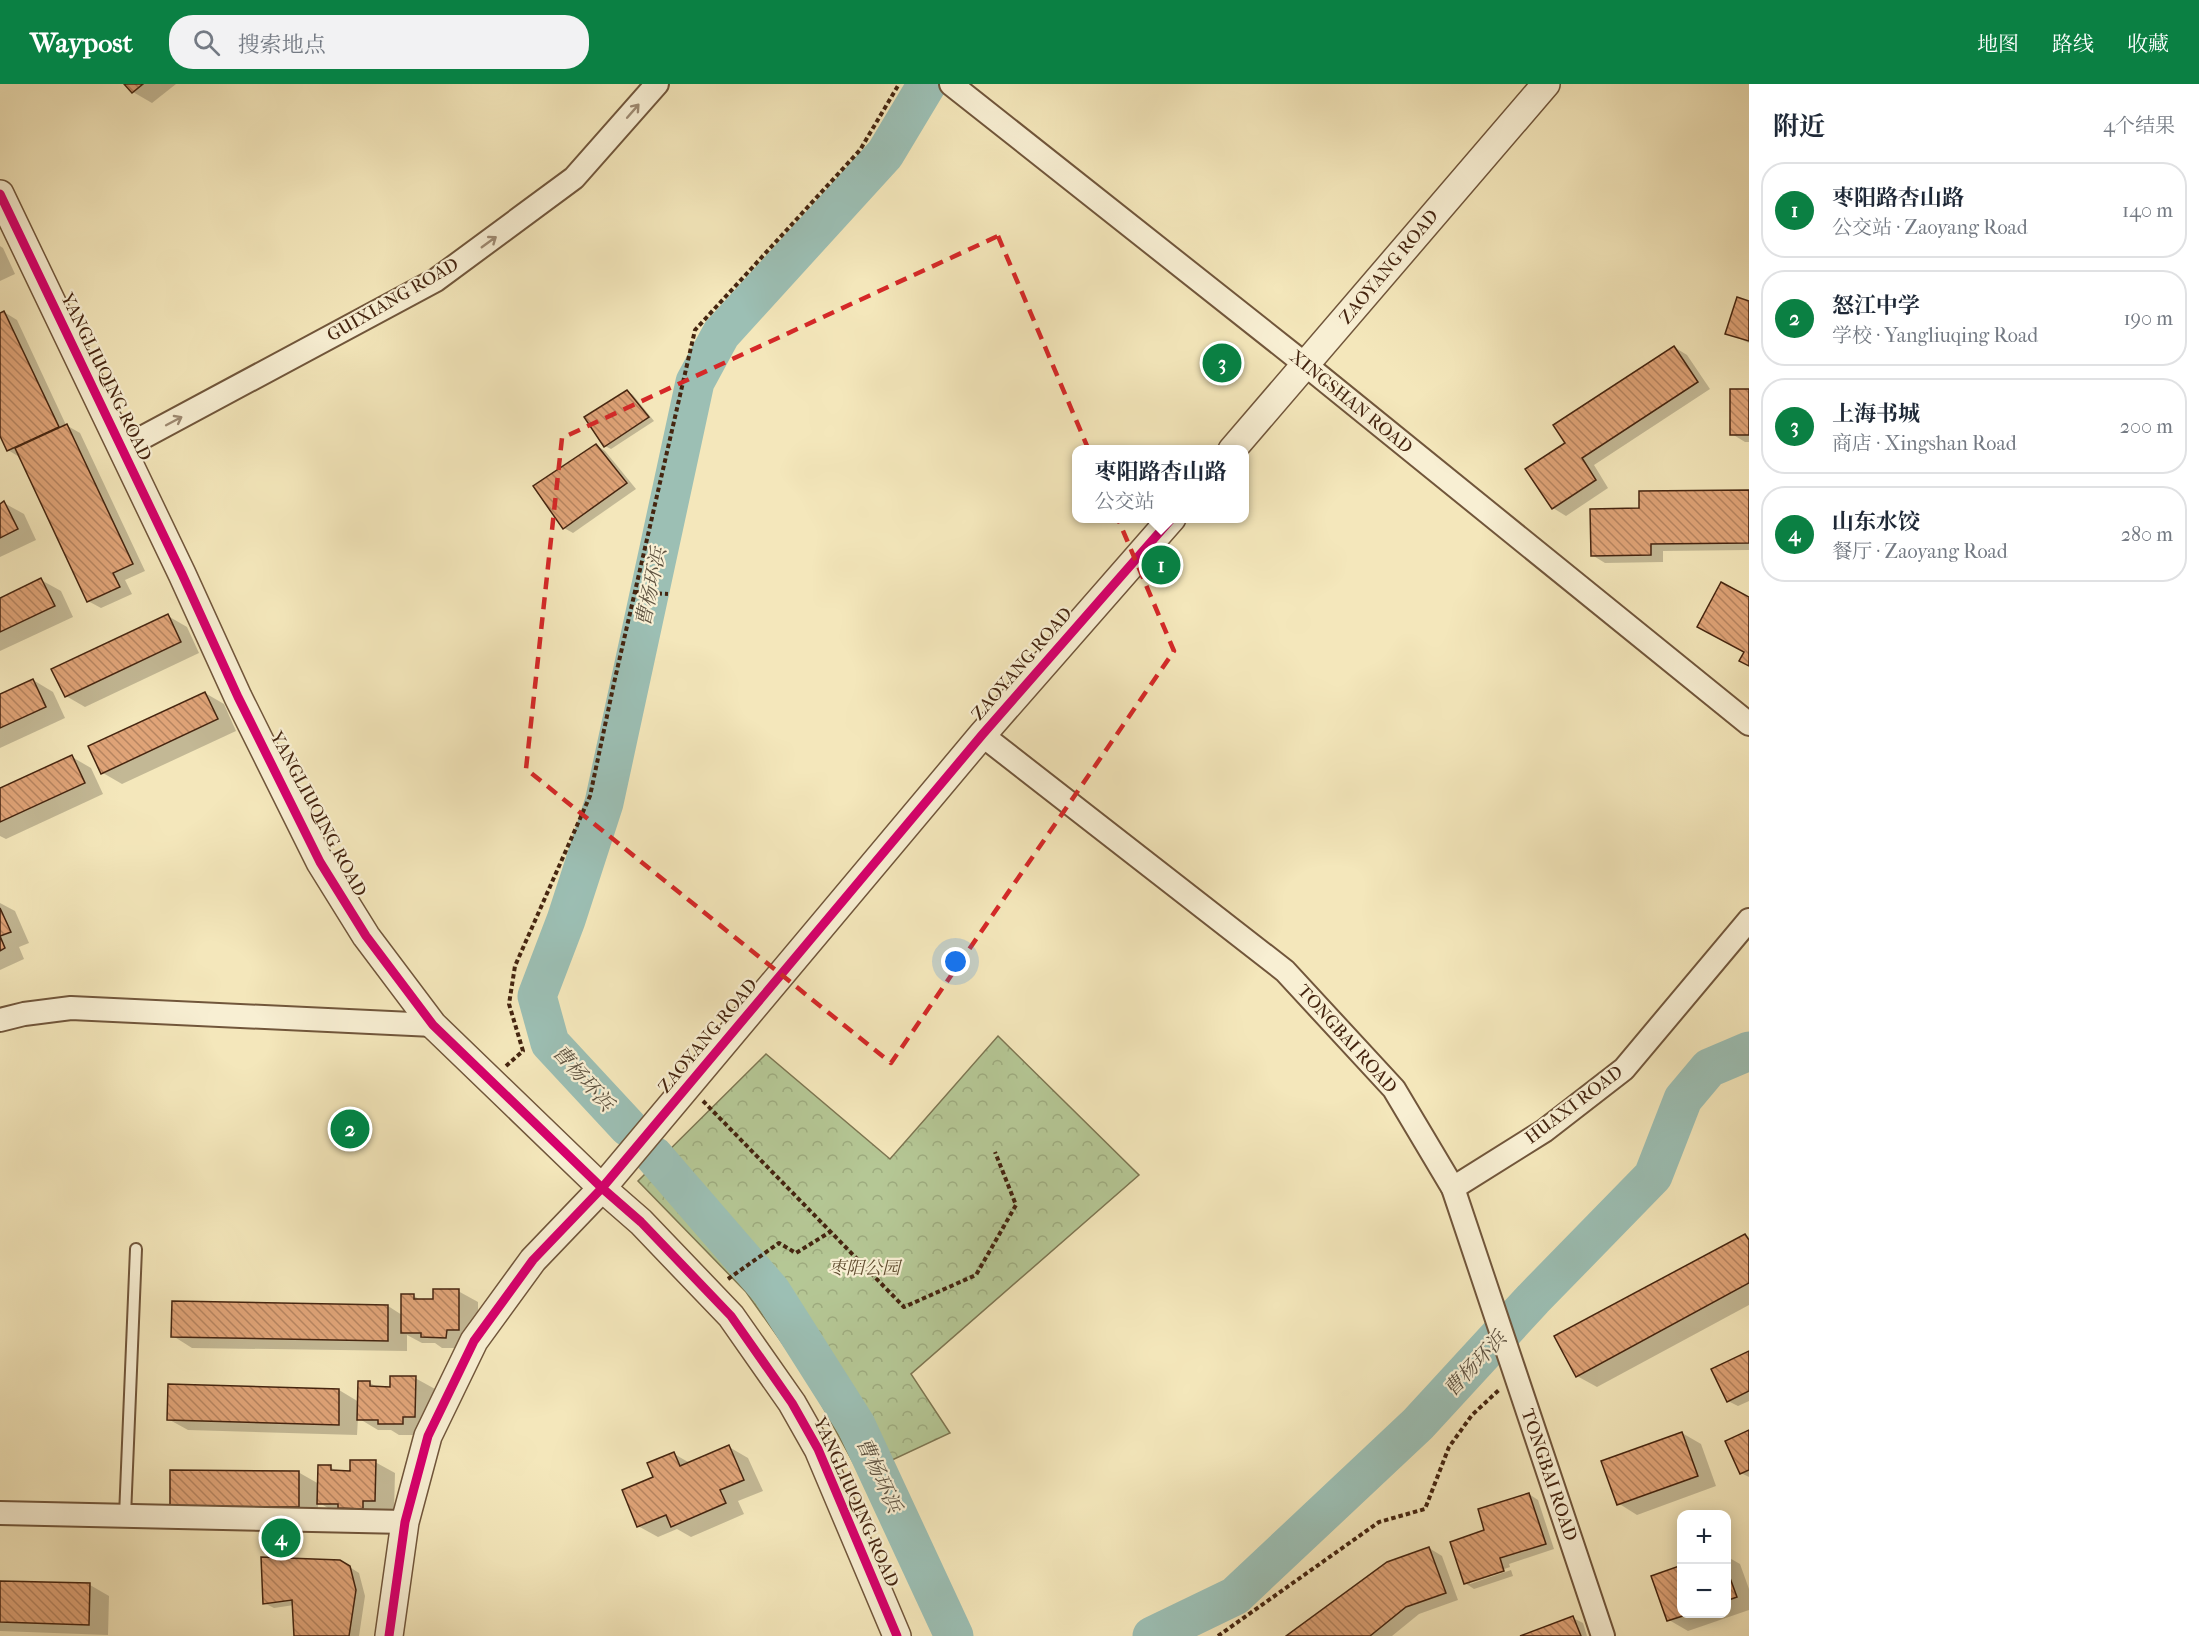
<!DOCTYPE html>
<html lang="zh">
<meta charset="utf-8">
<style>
:root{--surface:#fff;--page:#f2f2f3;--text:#1f2937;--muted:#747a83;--line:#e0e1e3;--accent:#0b8043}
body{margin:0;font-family:"IM FELL French Canon","Noto Serif SC",serif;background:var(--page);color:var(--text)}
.controls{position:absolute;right:18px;bottom:18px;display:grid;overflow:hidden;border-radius:12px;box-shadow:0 3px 15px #0003}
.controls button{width:54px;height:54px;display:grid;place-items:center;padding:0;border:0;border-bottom:2px solid var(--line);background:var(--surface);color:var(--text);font:30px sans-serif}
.you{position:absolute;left:956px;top:878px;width:21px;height:21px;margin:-15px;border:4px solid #fff;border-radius:50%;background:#1a73e8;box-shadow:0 0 0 9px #1a73e833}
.badge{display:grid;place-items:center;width:39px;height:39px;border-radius:50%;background:var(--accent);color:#fff;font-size:20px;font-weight:700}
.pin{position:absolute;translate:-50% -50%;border:3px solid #fff;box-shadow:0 2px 6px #0006}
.popup{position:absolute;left:1072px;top:361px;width:177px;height:78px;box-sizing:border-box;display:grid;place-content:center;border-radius:12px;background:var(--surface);filter:drop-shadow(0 2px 4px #0005);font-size:20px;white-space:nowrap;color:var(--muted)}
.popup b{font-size:22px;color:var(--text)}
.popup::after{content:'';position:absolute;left:50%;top:100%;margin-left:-12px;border:12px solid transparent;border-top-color:var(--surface)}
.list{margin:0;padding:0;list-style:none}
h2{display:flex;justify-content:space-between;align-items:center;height:78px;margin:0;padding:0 24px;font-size:26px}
h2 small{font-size:20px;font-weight:400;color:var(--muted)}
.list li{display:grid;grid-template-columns:39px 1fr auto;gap:18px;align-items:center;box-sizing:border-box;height:96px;margin:0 12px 12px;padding:0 12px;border:2px solid var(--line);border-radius:24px}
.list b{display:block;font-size:22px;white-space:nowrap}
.list p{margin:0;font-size:20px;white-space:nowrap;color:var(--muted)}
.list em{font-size:20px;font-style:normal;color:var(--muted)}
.icon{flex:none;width:33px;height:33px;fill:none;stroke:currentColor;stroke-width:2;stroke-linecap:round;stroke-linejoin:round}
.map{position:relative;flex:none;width:1749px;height:1552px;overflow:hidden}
header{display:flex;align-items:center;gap:36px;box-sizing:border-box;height:84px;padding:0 30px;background:var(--accent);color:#fff}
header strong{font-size:28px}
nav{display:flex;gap:33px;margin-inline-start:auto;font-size:21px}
.search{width:420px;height:54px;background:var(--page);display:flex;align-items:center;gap:15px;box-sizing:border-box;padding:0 21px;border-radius:24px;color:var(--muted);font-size:22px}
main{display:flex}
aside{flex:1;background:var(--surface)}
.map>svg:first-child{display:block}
</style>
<header>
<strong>Waypost</strong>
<div class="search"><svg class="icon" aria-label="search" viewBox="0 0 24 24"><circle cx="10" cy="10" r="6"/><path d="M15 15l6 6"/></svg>搜索地点</div>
<nav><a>地图</a><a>路线</a><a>收藏</a></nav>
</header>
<main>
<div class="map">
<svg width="1749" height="1552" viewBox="0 0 1749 1552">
<defs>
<pattern id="forest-crowns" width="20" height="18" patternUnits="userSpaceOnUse" patternTransform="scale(1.5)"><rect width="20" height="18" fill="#b5c795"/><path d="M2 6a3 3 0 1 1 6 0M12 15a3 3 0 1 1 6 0" fill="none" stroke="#9dab7f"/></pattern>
<pattern id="building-back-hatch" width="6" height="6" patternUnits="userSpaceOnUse" patternTransform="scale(1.5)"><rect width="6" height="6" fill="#e0a478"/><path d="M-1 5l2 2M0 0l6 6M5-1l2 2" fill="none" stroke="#b78561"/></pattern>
</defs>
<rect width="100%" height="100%" fill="#f4e7bb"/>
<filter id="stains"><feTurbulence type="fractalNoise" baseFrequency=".00333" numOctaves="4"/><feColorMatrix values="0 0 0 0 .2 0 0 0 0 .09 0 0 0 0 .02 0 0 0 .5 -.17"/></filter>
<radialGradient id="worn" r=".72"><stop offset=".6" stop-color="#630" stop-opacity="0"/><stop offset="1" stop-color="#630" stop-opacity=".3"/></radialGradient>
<path fill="url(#forest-crowns)" stroke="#7d7652" stroke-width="1.5" d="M998 952 1139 1091 911 1290 950 1349 860 1391 807 1294 746 1208 638 1097 766 970 890 1075Z"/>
<g fill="#0003">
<path d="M126 0H176L152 19 133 8Z"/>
<path d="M0 162 3 164 15 190 0 197Z"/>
<path d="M1749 218V259L1727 249Z"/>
<path d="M4 228 17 236 66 341 80 349 145 487 125 496 132 510 101 524 88 517 21 374 8 366 0 348V230Z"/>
<path d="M1674 263 1687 271 1710 305 1594 381 1608 404 1566 432 1553 424 1567 360Z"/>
<path d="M627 307 633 311 654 337 611 365 605 362Z"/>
<path d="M1749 307V358H1745L1732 350Z"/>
<path d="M596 361 605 367 636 405 573 449 564 444Z"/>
<path d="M1749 407V466L1663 467V478L1605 479 1592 471 1640 426Z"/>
<path d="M4 419 24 430 36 456 0 473V421Z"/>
<path d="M41 496 61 507 73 533 0 567V515Z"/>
<path d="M168 532 187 543 199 569 85 623 66 612Z"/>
<path d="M33 596 53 608 65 634 0 664V612Z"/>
<path d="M205 609 224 620 236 647 122 700 103 689Z"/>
<path d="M72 673 91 684 103 710 6 755 0 752V706Z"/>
<path d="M0 819 15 827 29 859 19 863 24 875 0 886Z"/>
<path d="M1745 1151 1749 1153V1221L1597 1303 1577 1292Z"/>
<path d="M458 1207 478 1218V1256L465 1264H442L435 1259H422L407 1251V1267L192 1264 173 1252 388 1222 402 1231 414 1212 422 1217H435Z"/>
<path d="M1749 1269V1317L1738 1322 1728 1317Z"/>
<path d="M415 1294 435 1305 434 1343 422 1351H399L391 1346H378L358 1334 357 1351 188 1346 168 1335 339 1306 359 1318V1299H370L379 1304H391Z"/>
<path d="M1749 1348V1393L1741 1389Z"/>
<path d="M1682 1349 1701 1360 1716 1402 1637 1431 1618 1419Z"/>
<path d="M729 1363 748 1374 763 1407 738 1417 744 1430 691 1453 677 1445 658 1453 638 1442 655 1393 674 1370 690 1379Z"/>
<path d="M375 1378 395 1389 394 1427 338 1430 318 1418V1433L171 1421 298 1388 319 1400 330 1383 339 1388H351Z"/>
<path d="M1529 1410 1538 1416 1554 1465 1509 1480 1510 1483 1470 1497V1500L1511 1486 1513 1492 1474 1505 1465 1499 1486 1447Z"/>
<path d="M1429 1464 1442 1472 1458 1516 1419 1530 1392 1552H1288Z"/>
<path d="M1726 1472 1740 1480 1749 1505V1526L1688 1547 1669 1536 1682 1530H1726Z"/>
<path d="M340 1477 359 1489 365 1512 359 1552H296L294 1521 274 1524 264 1519Z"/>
<path d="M0 1498 90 1501 109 1512 108 1551 0 1547Z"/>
<path d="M1573 1534 1583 1539 1587 1552H1525Z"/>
</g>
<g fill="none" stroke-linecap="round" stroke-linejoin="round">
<g stroke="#9cbfb4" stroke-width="39">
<path d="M628 1043 550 959 537 912 566 836 604 719 695 298 721 250 885 70 927 0"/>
<path d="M654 1072 771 1207 856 1341 954 1552"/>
<path d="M1152 1552 1235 1512 1418 1340 1533 1215 1653 1092 1683 1015 1709 984 1749 967"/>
</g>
</g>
<g fill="url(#building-back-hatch)" stroke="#452510" stroke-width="1.5">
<path d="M124 0H143L132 9Z"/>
<path d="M1737 213 1749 217V257L1725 250Z"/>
<path d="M4 227 59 343 7 367 0 352V229Z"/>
<path d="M1674 262 1698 298 1582 374 1596 396 1552 425 1525 385 1565 359 1553 341Z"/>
<rect x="1730" y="305" width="19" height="46"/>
<path d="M627 306 649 333 604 363 584 333Z"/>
<path d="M67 340 133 480 113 489 120 503 87 518 15 364Z"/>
<path d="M596 360 627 399 563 445 533 402Z"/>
<path d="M1749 406V459L1651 460V471L1591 472 1590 425 1639 424V407Z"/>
<path d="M4 417 18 445 0 454V420Z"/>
<path d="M41 494 55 522 0 548V514Z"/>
<path d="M1721 498 1749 513V582L1739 577 1744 568 1697 543Z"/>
<path d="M168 530 181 558 65 613 51 585Z"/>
<path d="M33 595 46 623 0 644V610Z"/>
<path d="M205 608 218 635 101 690 88 662Z"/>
<path d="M72 671 85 699 0 738V704Z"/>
<path d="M0 824 11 848 0 852 5 864 0 867Z"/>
<path d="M1745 1150 1749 1156V1199L1576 1293 1554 1252Z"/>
<path d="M433 1205H459V1246H447L446 1254 421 1253V1249H401V1210H414V1215H433Z"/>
<path d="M172 1217 388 1221V1257L171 1253Z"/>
<path d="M1749 1267V1307L1727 1318 1711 1285Z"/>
<path d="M390 1292H416L415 1333H403V1340H378V1336H357L358 1297H370V1302L390 1303Z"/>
<path d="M168 1300 339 1305V1341L167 1336Z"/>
<path d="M1749 1346V1386L1740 1390 1725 1357Z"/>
<path d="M1682 1348 1698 1392 1617 1421 1601 1377Z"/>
<path d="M729 1361 744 1396 720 1406 726 1419 671 1443 666 1431 637 1443 622 1406 653 1393 647 1379 674 1368 680 1382Z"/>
<path d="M350 1376H376L375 1417H363V1425L338 1424V1420H317L318 1381H331V1386L350 1387Z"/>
<path d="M170 1386 299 1387V1423L170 1422Z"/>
<path d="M1529 1409 1546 1460 1500 1474 1504 1487 1464 1500 1450 1458 1484 1446 1478 1425Z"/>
<path d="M1429 1463 1446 1509 1406 1523 1370 1552H1286L1387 1478Z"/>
<path d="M261 1473 340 1476 350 1482 356 1506 349 1552H294L292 1516 263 1520Z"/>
<path d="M1682 1481V1530H1689L1667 1537 1651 1492Z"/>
<path d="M1726 1483 1737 1513 1726 1517Z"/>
<path d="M0 1497 90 1499 89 1541 0 1538Z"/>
<path d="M1573 1532 1581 1552H1520Z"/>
</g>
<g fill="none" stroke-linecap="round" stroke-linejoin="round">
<g stroke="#71563b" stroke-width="14">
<path id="service" d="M125 1432 136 1165"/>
</g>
<g stroke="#71563b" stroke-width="26">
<g id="minor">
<path d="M951 0 1306 281 1749 640"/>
<path d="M123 364 436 196 574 94 657 0"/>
<path d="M982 651 1285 887 1394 1005 1453 1104 1603 1552"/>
<path d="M0 936 24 930 71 924 433 941"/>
<path d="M1453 1104 1544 1047 1624 985 1749 836"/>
<path d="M0 1429 405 1438"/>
</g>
</g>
<g stroke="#71563b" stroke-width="30">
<g id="tertiary">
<path d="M0 110 182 490 238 613 320 778 366 852 433 941 602 1104 641 1138 731 1232 792 1319 818 1365 897 1552"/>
<path d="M1232 366 1546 0"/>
<path d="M389 1552 405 1438 428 1352 474 1257 533 1176 602 1104 982 651 1172 434"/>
</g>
</g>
<g stroke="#452510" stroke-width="4" stroke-dasharray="4.5 3" stroke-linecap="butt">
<path d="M635 508 668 510"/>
<path d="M506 982 523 967 509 920 515 882 590 712 614 599 695 246 860 66 899 0"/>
<path d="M703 1017 904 1223 976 1191 1016 1121 995 1068"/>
<path d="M728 1195 779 1159 796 1169 830 1148"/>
<path d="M1218 1552 1379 1438 1425 1425 1449 1363 1472 1331 1500 1305"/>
</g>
<use href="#service" stroke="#f8efd3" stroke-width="10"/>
<use href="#minor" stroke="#f8efd3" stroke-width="22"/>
<use href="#tertiary" stroke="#f8efd3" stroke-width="27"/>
<g stroke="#f8efd3" stroke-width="13">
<g id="cycleway">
<path d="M0 110 182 490 238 613 320 778 366 852 433 941 602 1104 641 1138 731 1232 792 1319 818 1365 897 1552"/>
<path d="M389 1552 405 1438 428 1352 474 1257 533 1176 602 1104 982 651 1172 434"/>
</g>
</g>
<use href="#cycleway" stroke="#d6006c" stroke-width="9"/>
</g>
<defs><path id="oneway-shaft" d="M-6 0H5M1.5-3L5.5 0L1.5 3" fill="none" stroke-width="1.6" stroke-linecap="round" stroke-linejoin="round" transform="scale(1.5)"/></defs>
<g stroke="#9e8a72">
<use href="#oneway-shaft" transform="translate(633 27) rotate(-49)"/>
<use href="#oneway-shaft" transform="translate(489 158) rotate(-36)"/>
<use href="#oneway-shaft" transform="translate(174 337) rotate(-28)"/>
</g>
<path fill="none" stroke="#d62828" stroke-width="4.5" stroke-dasharray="12 8" stroke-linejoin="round" d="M998 152 1174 567 891 979 526 685 562 354Z"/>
<g text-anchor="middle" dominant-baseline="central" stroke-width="4.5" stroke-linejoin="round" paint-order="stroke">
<g font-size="18" fill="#452510" stroke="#f8efd3">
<text transform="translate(1389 183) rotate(-50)">ZAOYANG ROAD</text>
<text transform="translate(393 216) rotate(-30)">GUIXIANG ROAD</text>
<text transform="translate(106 293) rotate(64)">YANGLIUQING ROAD</text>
<text transform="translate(1351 318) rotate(39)">XINGSHAN ROAD</text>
<text transform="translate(1022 580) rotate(-49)">ZAOYANG ROAD</text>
<text transform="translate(318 730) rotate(62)">YANGLIUQING ROAD</text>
<text transform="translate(708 952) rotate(-50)">ZAOYANG ROAD</text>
<text transform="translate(1347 955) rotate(48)">TONGBAI ROAD</text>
<text transform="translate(1574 1021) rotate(-37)">HUAXI ROAD</text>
<text transform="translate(1549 1391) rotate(71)">TONGBAI ROAD</text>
<text transform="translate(856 1418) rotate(66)">YANGLIUQING ROAD</text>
</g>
<g font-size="18" font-style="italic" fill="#614e31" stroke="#f8efd3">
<text x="864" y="1184">枣阳公园</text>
</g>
<g font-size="20" font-style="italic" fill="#5f5341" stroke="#f8efd3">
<text transform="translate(651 503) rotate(-78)">曹杨环浜</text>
<text transform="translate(583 994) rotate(48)">曹杨环浜</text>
<text transform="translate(1475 1280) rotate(-47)">曹杨环浜</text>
<text transform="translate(879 1391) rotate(65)">曹杨环浜</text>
</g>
</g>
<rect width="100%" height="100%" filter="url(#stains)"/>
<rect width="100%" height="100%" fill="url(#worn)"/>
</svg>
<div class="controls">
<button>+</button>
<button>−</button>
</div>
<div class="you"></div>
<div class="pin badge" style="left:1161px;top:481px">1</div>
<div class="popup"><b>枣阳路杏山路</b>公交站</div>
<div class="pin badge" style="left:350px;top:1045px">2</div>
<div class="pin badge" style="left:1222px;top:279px">3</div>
<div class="pin badge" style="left:281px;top:1454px">4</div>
</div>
<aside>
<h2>附近<small>4个结果</small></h2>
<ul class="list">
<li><span class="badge">1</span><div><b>枣阳路杏山路</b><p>公交站 · Zaoyang Road</p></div><em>140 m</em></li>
<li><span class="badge">2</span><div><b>怒江中学</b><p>学校 · Yangliuqing Road</p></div><em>190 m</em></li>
<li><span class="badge">3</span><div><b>上海书城</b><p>商店 · Xingshan Road</p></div><em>200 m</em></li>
<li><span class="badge">4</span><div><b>山东水饺</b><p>餐厅 · Zaoyang Road</p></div><em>280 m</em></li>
</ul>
</aside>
</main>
